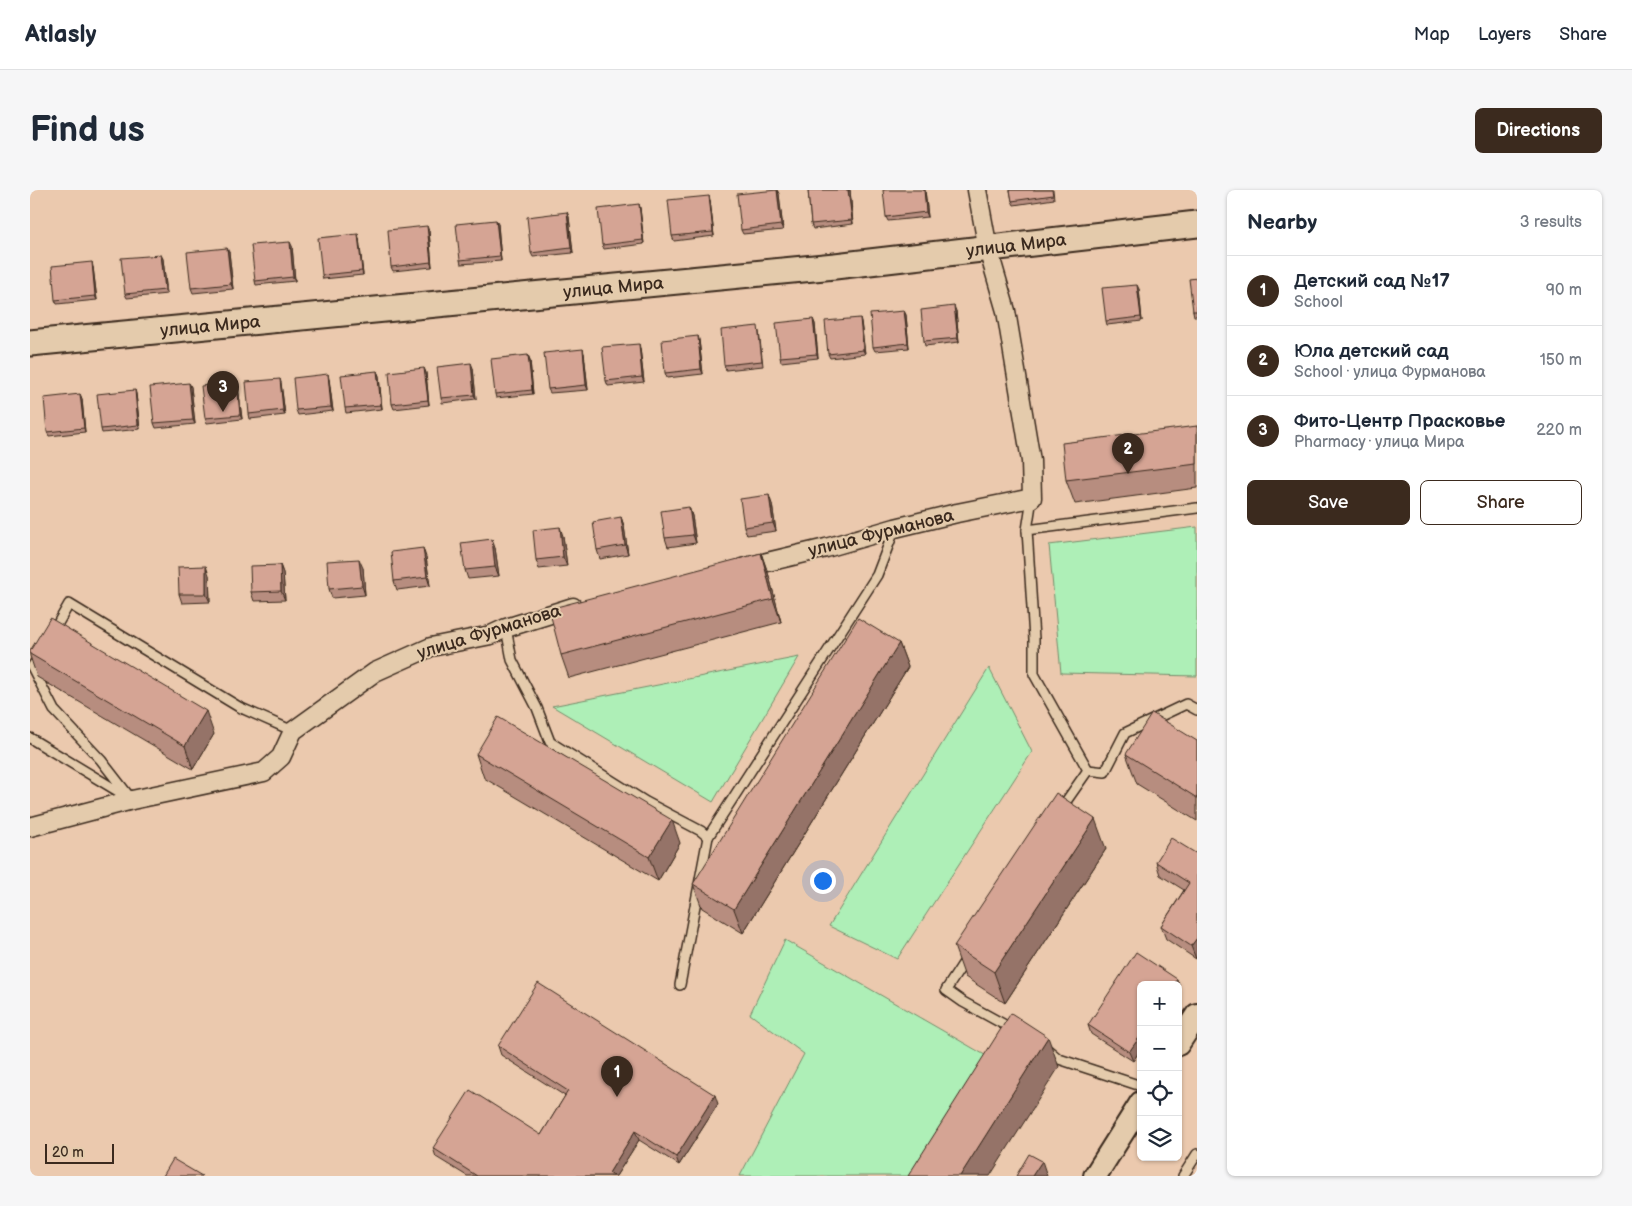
<!DOCTYPE html>
<meta charset="utf-8">
<style>
:root{--surface:#fff;--page:#f6f6f7;--text:#1f2937;--muted:#747a83;--line:#e0e1e3;--accent:#3b2a1e}
body{margin:0;font-family:"Balsamiq Sans",sans-serif;background:var(--page);color:var(--text)}
.controls{position:absolute;right:15px;bottom:15px;display:grid;overflow:hidden;border-radius:8px;box-shadow:0 1px 4px #0004}
.controls button{width:45px;height:45px;display:grid;place-items:center;padding:0;border:0;border-bottom:1px solid var(--line);background:var(--surface);color:var(--text);font:25px sans-serif}
.scale{position:absolute;left:15px;bottom:12px;width:69px;box-sizing:border-box;padding-left:5px;border:2px solid #3b2a1e;border-top:0;font-size:14px;line-height:18px;white-space:nowrap;color:#3b2a1e;-webkit-text-stroke:4px #e4cbac;paint-order:stroke}
.you{position:absolute;left:792px;top:690px;width:18px;height:18px;margin:-12px;border:4px solid #fff;border-radius:50%;background:#1a73e8;box-shadow:0 0 0 8px #1a73e833}
.badge{display:grid;place-items:center;width:32px;height:32px;border-radius:50%;background:var(--accent);color:#fff;font-size:16px;font-weight:700}
.pin{position:absolute;translate:-50% -41px;filter:drop-shadow(0 1px 2px #0008)}
.pin::after{content:'';position:absolute;top:26px;width:18px;height:15px;background:inherit;clip-path:polygon(0 0,100% 0,50% 100%)}
.list{margin:0;padding:0;list-style:none}
h2{display:flex;justify-content:space-between;align-items:center;height:65px;margin:0;padding:0 20px;font-size:21px}
h2 small{font-size:16px;font-weight:400;color:var(--muted)}
.list li{display:grid;grid-template-columns:32px 1fr auto;gap:15px;align-items:center;box-sizing:border-box;height:70px;padding:0 20px;border-top:1px solid var(--line)}
.list b{display:block;font-size:19px;white-space:nowrap}
.list p{margin:0;font-size:16px;white-space:nowrap;color:var(--muted)}
.list em{font-size:16px;font-style:normal;color:var(--muted)}
.actions{display:flex;gap:10px;padding:15px 20px}
.actions a{flex:1;padding:11px 0;border:1px solid var(--accent);border-radius:8px;text-align:center;font-size:18px;color:var(--accent)}
.actions .main{background:var(--accent);color:#fff}
.icon{flex:none;width:28px;height:28px;fill:none;stroke:currentColor;stroke-width:2;stroke-linecap:round;stroke-linejoin:round}
.map{position:relative;flex:none;width:1167px;height:986px;overflow:hidden;border-radius:8px}
header{display:flex;align-items:center;gap:30px;box-sizing:border-box;height:70px;padding:0 25px;background:var(--surface);border-bottom:1px solid var(--line)}
header strong{font-size:24px}
nav{display:flex;gap:28px;margin-inline-start:auto;font-size:18px}
.intro{display:flex;align-items:center;justify-content:space-between;box-sizing:border-box;height:120px;padding:0 30px}
h1{margin:0;font-size:35px}
.button{padding:12px 22px;border-radius:8px;background:var(--accent);color:#fff;font-size:18px;font-weight:700}
main{display:flex;gap:30px;padding:0 30px}
aside{flex:1;background:var(--surface);border-radius:8px;box-shadow:0 1px 4px #0004}
.map>svg:first-child{display:block}
</style>
<header>
<strong>Atlasly</strong>
<nav><a>Map</a><a>Layers</a><a>Share</a></nav>
</header>
<div class="intro"><h1>Find us</h1><a class="button">Directions</a></div>
<main>
<div class="map">
<svg width="1167" height="986" viewBox="0 0 1167 986">
<rect width="100%" height="100%" fill="#ebc9ae"/>
<filter id="ink" filterUnits="userSpaceOnUse"><feTurbulence type="fractalNoise" baseFrequency=".02" numOctaves="2"/><feDisplacementMap in="SourceGraphic" scale="10" xChannelSelector="R" yChannelSelector="G"/><feConvolveMatrix kernelMatrix="1 2 1 2 8 2 1 2 1" color-interpolation-filters="sRGB"/></filter>
<g filter="url(#ink)">
<g fill="#aeefb7" stroke="#748c6a">
<path d="M1167 337V486L1031 483 1019 355Z"/>
<path d="M769 467 683 612 522 516Z"/>
<path d="M959 478 1002 562 867 769 799 736Z"/>
<path d="M755 750 967 872 891 986H710L774 864 720 824Z"/>
</g>
<g fill="none" stroke-linecap="round" stroke-linejoin="round">
<g stroke="#3b2a1e" stroke-width="12">
<g id="service">
<path d="M1002 308 997 340 1004 449V484L1058 580 1030 620"/>
<path d="M997 340 1167 318"/>
<path d="M476 438 482 470 507 518 520 552 616 612 671 641 678 647 847 385 865 338"/>
<path d="M23 442 39 414 209 517 263 541"/>
<path d="M9 466 2 477 24 520 71 570 102 610"/>
<path d="M0 548 96 606"/>
<path d="M1058 580 1075 582 1095 543 1156 514 1167 520"/>
<path d="M938 766 916 800 933 812 984 840"/>
<path d="M650 795 678 647"/>
<path d="M1017 859 1029 869 1111 896"/>
<path d="M1153 986 1167 964"/>
</g>
</g>
<g stroke="#3b2a1e" stroke-width="21">
<g id="minor">
<path d="M712 378 796 358 865 338 927 323 1002 308 1001 271 976 121 958 59 947 0"/>
<path d="M0 637 102 610 234 582 251 567 263 541 345 482 401 457 461 445 476 438 543 417"/>
</g>
</g>
<g stroke="#3b2a1e" stroke-width="26">
<g id="tertiary">
<path d="M1148 854 1167 825"/>
<path d="M1065 986 1111 913"/>
</g>
</g>
<g stroke="#3b2a1e" stroke-width="29">
<g id="secondary">
<path id="s1" d="M0 153 805 76 1167 34"/>
</g>
</g>
<use href="#service" stroke="#e4cbac" stroke-width="9"/>
<use href="#minor" stroke="#e4cbac" stroke-width="18"/>
<use href="#tertiary" stroke="#e4cbac" stroke-width="22"/>
<use href="#secondary" stroke="#e4cbac" stroke-width="25"/>
</g>
<g fill="#b78d7f" stroke="#3b2a1e">
<path d="M747 0 749 4 753 40 713 44 711 40Z"/>
<path d="M778 0H820L823 34 783 39 781 34Z"/>
<path d="M895 0 898 27 858 31 856 27Z"/>
<path d="M980 0H1023L1024 9 984 15 982 11Z"/>
<path d="M680 10 684 46 644 51 642 46Z"/>
<path d="M609 14 610 18 614 54 574 59 572 55Z"/>
<path d="M537 22 539 27 543 63 503 67 501 63Z"/>
<path d="M468 34 471 71 431 74 430 70Z"/>
<path d="M399 41 402 77 363 81 361 77Z"/>
<path d="M329 48 333 85 293 89 292 85Z"/>
<path d="M262 56 265 91 226 95 225 91Z"/>
<path d="M199 62 203 99 163 103 161 98Z"/>
<path d="M131 65 133 69 137 104 97 108 95 104Z"/>
<path d="M63 77 67 110 27 114 25 110Z"/>
<path d="M1167 88V126H1164L1163 121Z"/>
<path d="M1109 99 1112 131 1077 135 1076 131Z"/>
<path d="M874 121 876 125 879 158 845 161 843 157Z"/>
<path d="M926 121 929 152 895 156 894 151Z"/>
<path d="M830 128 831 132 835 164 800 168 798 164Z"/>
<path d="M783 129 785 134 788 168 751 172 750 167Z"/>
<path d="M729 141 733 176 696 180 694 175Z"/>
<path d="M668 146 669 150 673 184 637 188 635 183Z"/>
<path d="M610 158 614 192 578 196 576 191Z"/>
<path d="M554 163 558 200 520 203 518 199Z"/>
<path d="M498 165 500 170 503 204 466 208 465 204Z"/>
<path d="M394 178 396 183 399 215 364 219 362 214Z"/>
<path d="M443 178 446 209 412 213 411 208Z"/>
<path d="M347 181 349 186 352 219 316 223 315 218Z"/>
<path d="M250 189 251 193 255 225 220 229 219 224Z"/>
<path d="M299 189 303 221 268 225 266 220Z"/>
<path d="M159 193 161 197 165 234 126 238 124 233Z"/>
<path d="M208 196 212 229 177 233 175 228Z"/>
<path d="M105 200 106 204 110 239 72 243 71 239Z"/>
<path d="M50 204 52 209 55 242 19 246 17 242Z"/>
<path d="M1167 236V298L1045 314 1036 290Z"/>
<path d="M742 314 746 341 717 345 714 337Z"/>
<path d="M659 317 662 326 666 353 638 357 635 348Z"/>
<path d="M591 327 594 336 598 364 570 369 567 360Z"/>
<path d="M533 346 537 376 509 379 506 370Z"/>
<path d="M465 358 469 386 438 389 435 380Z"/>
<path d="M731 363 739 386 751 432 539 488 531 465Z"/>
<path d="M396 367 400 396 367 400 364 391Z"/>
<path d="M250 375 253 383 255 410 224 411 221 402Z"/>
<path d="M333 378 335 405 302 408 299 399Z"/>
<path d="M179 385 180 412 152 413 149 404Z"/>
<path d="M869 453 878 477 713 743 672 718 663 694Z"/>
<path d="M0 461 184 544 163 579 7 487 0 466Z"/>
<path d="M1167 551V631L1107 594 1096 564Z"/>
<path d="M446 564 650 653 628 691 454 588Z"/>
<path d="M1076 659 975 813 935 787 924 756Z"/>
<path d="M1167 664V768L1166 769 1136 749 1131 736 1154 700 1130 685 1126 672Z"/>
<path d="M1150 798 1103 871 1061 844 1058 835Z"/>
<path d="M468 856 688 914 649 975 609 950 586 986H437L406 967 403 958 511 945 535 906 471 865Z"/>
</g>
<g fill="#957368" stroke="#3b2a1e">
<path d="M747 0 749 4 753 40 751 35Z"/>
<path d="M818 0H820L823 34 822 30Z"/>
<path d="M894 0H895L898 27 896 22Z"/>
<path d="M679 6 680 10 684 46 683 42Z"/>
<path d="M609 14 610 18 614 54 613 50Z"/>
<path d="M537 22 539 27 543 63 541 58Z"/>
<path d="M466 30 468 34 471 71 470 66Z"/>
<path d="M397 36 399 41 402 77 401 72Z"/>
<path d="M328 44 329 48 333 85 332 81Z"/>
<path d="M260 52 262 56 265 91 263 87Z"/>
<path d="M197 58 199 62 203 99 201 94Z"/>
<path d="M131 65 133 69 137 104 135 100Z"/>
<path d="M62 72 63 77 67 110 65 106Z"/>
<path d="M1107 95 1109 99 1112 131 1111 127Z"/>
<path d="M924 116 926 121 929 152 928 148Z"/>
<path d="M874 121 876 125 879 158 878 153Z"/>
<path d="M830 128 831 132 835 164 833 160Z"/>
<path d="M783 129 785 134 788 168 787 164Z"/>
<path d="M668 146 669 150 673 184 671 179Z"/>
<path d="M609 154 610 158 614 192 612 187Z"/>
<path d="M553 159 554 163 558 200 556 195Z"/>
<path d="M498 165 500 170 503 204 502 200Z"/>
<path d="M441 173 443 178 446 209 444 205Z"/>
<path d="M394 178 396 183 399 215 398 210Z"/>
<path d="M347 181 349 186 352 219 351 215Z"/>
<path d="M298 184 299 189 303 221 301 217Z"/>
<path d="M250 189 251 193 255 225 253 220Z"/>
<path d="M207 192 208 196 212 229 210 225Z"/>
<path d="M159 193 161 197 165 234 163 230Z"/>
<path d="M105 200 106 204 110 239 108 235Z"/>
<path d="M50 204 52 209 55 242 54 238Z"/>
<path d="M739 305 742 314 746 341 743 333Z"/>
<path d="M659 317 662 326 666 353 663 345Z"/>
<path d="M591 327 594 336 598 364 595 355Z"/>
<path d="M530 337 533 346 537 376 533 367Z"/>
<path d="M462 349 465 358 469 386 465 377Z"/>
<path d="M393 358 396 367 400 396 397 387Z"/>
<path d="M731 363 739 386 751 432 743 409Z"/>
<path d="M329 369 333 378 335 405 332 396Z"/>
<path d="M250 375 253 383 255 410 251 401Z"/>
<path d="M176 376 179 385 180 412 176 404Z"/>
<path d="M869 453 878 477 713 743 704 719Z"/>
<path d="M176 521 184 544 163 579 155 556Z"/>
<path d="M1065 629 1076 659 975 813 964 782Z"/>
<path d="M642 630 650 653 628 691 619 667Z"/>
<path d="M1167 748V768L1166 769 1161 756Z"/>
<path d="M1147 789 1150 798 1148 801V795H1144Z"/>
<path d="M1111 845V859L1103 871 1099 862Z"/>
<path d="M1018 847 1029 877 960 986H930Z"/>
<path d="M685 905 688 914 649 975 646 967Z"/>
<path d="M605 941 609 950 586 986H580L579 983Z"/>
<path d="M1012 971 1017 986H1002Z"/>
</g>
<g fill="#d5a494" stroke="#3b2a1e">
<path d="M747 0 751 35 711 40 707 4Z"/>
<path d="M778 0H818L822 30 781 34Z"/>
<path d="M853 0H894L896 22 856 27Z"/>
<path d="M980 0H1022L1023 5 982 11Z"/>
<path d="M679 6 683 42 642 46 638 10Z"/>
<path d="M609 14 613 50 572 55 568 19Z"/>
<path d="M537 22 541 58 501 63 497 27Z"/>
<path d="M466 30 470 66 430 70 426 34Z"/>
<path d="M397 36 401 72 361 77 358 40Z"/>
<path d="M328 44 332 81 292 85 288 48Z"/>
<path d="M260 52 263 87 225 91 221 55Z"/>
<path d="M197 58 201 94 161 98 157 62Z"/>
<path d="M131 65 135 100 95 104 91 68Z"/>
<path d="M62 72 65 106 25 110 22 76Z"/>
<path d="M1167 88V121H1163L1159 89Z"/>
<path d="M1107 95 1111 127 1076 131 1072 98Z"/>
<path d="M924 116 928 148 894 151 891 120Z"/>
<path d="M874 121 878 153 843 157 840 124Z"/>
<path d="M830 128 833 160 798 164 795 131Z"/>
<path d="M783 129 787 164 750 167 746 133Z"/>
<path d="M728 136 732 171 694 175 691 140Z"/>
<path d="M668 146 671 179 635 183 632 150Z"/>
<path d="M609 154 612 187 576 191 572 157Z"/>
<path d="M553 159 556 195 518 199 514 163Z"/>
<path d="M498 165 502 200 465 204 461 169Z"/>
<path d="M441 173 444 205 411 208 407 177Z"/>
<path d="M394 178 398 210 362 214 359 182Z"/>
<path d="M347 181 351 215 315 218 311 185Z"/>
<path d="M298 184 301 217 266 220 263 188Z"/>
<path d="M250 189 253 220 219 224 216 192Z"/>
<path d="M207 192 210 225 175 228 171 196Z"/>
<path d="M159 193 163 230 124 233 120 197Z"/>
<path d="M105 200 108 235 71 239 67 204Z"/>
<path d="M50 204 54 238 17 242 14 208Z"/>
<path d="M1167 236V274L1036 290 1032 253Z"/>
<path d="M739 305 743 333 714 337 710 309Z"/>
<path d="M659 317 663 345 635 348 631 321Z"/>
<path d="M591 327 595 355 567 360 563 332Z"/>
<path d="M530 337 533 367 506 370 503 340Z"/>
<path d="M462 349 465 377 435 380 431 353Z"/>
<path d="M393 358 397 387 364 391 361 362Z"/>
<path d="M731 363 743 409 531 465 519 419Z"/>
<path d="M329 369 332 396 299 399 297 371Z"/>
<path d="M250 375 251 401 221 402 220 376Z"/>
<path d="M176 376V404H149L148 377Z"/>
<path d="M20 428 176 521 155 556 0 464V461Z"/>
<path d="M828 428 869 453 704 719 663 694Z"/>
<path d="M1122 523 1167 551V608L1096 564Z"/>
<path d="M468 527 642 630 619 667 446 564Z"/>
<path d="M1026 603 1065 629 964 782 924 756Z"/>
<path d="M1141 648 1167 664V748L1161 756 1131 736 1159 693 1126 672Z"/>
<path d="M1106 762 1147 789 1144 795H1111V845L1099 862 1058 835Z"/>
<path d="M508 793 685 905 646 967 605 941 579 983 584 986H447L403 958 440 900 511 945 538 901 468 856Z"/>
<path d="M981 823 1018 847 930 986H878Z"/>
<path d="M999 964 1012 971 1002 986H986Z"/>
<path d="M143 969 172 986H133Z"/>
</g>
</g>
<g text-anchor="middle" dominant-baseline="central" stroke-width="4" stroke-linejoin="round" paint-order="stroke">
<g font-size="18" fill="#3b2a1e" stroke="#e4cbac">
<text stroke="none"><textPath href="#s1" startOffset="991">улица Мира</textPath></text>
<text stroke="none"><textPath href="#s1" startOffset="586">улица Мира</textPath></text>
<text stroke="none"><textPath href="#s1" startOffset="181">улица Мира</textPath></text>
<text transform="translate(851 343) rotate(-14)">улица Фурманова</text>
<text transform="translate(459 442) rotate(-17)">улица Фурманова</text>
</g>
</g>
</svg>
<div class="controls">
<button>+</button>
<button>−</button>
<button><svg class="icon" aria-label="locate" viewBox="0 0 24 24"><circle cx="12" cy="12" r="6"/><path d="M12 2v4M12 18v4M2 12h4M18 12h4"/></svg></button>
<button><svg class="icon" aria-label="layers" viewBox="0 0 24 24"><path d="M12 4l9 5-9 5-9-5zM3 14l9 5 9-5"/></svg></button>
</div>
<div class="scale">20 m</div>
<div class="you"></div>
<div class="pin badge" style="left:587px;top:907px">1</div>
<div class="pin badge" style="left:1098px;top:284px">2</div>
<div class="pin badge" style="left:193px;top:222px">3</div>
</div>
<aside>
<h2>Nearby<small>3 results</small></h2>
<ul class="list">
<li><span class="badge">1</span><div><b>Детский сад №17</b><p>School</p></div><em>90 m</em></li>
<li><span class="badge">2</span><div><b>Юла детский сад</b><p>School · улица Фурманова</p></div><em>150 m</em></li>
<li><span class="badge">3</span><div><b>Фито-Центр Прасковье</b><p>Pharmacy · улица Мира</p></div><em>220 m</em></li>
</ul>
<div class="actions"><a class="main">Save</a><a>Share</a></div>
</aside>
</main>
